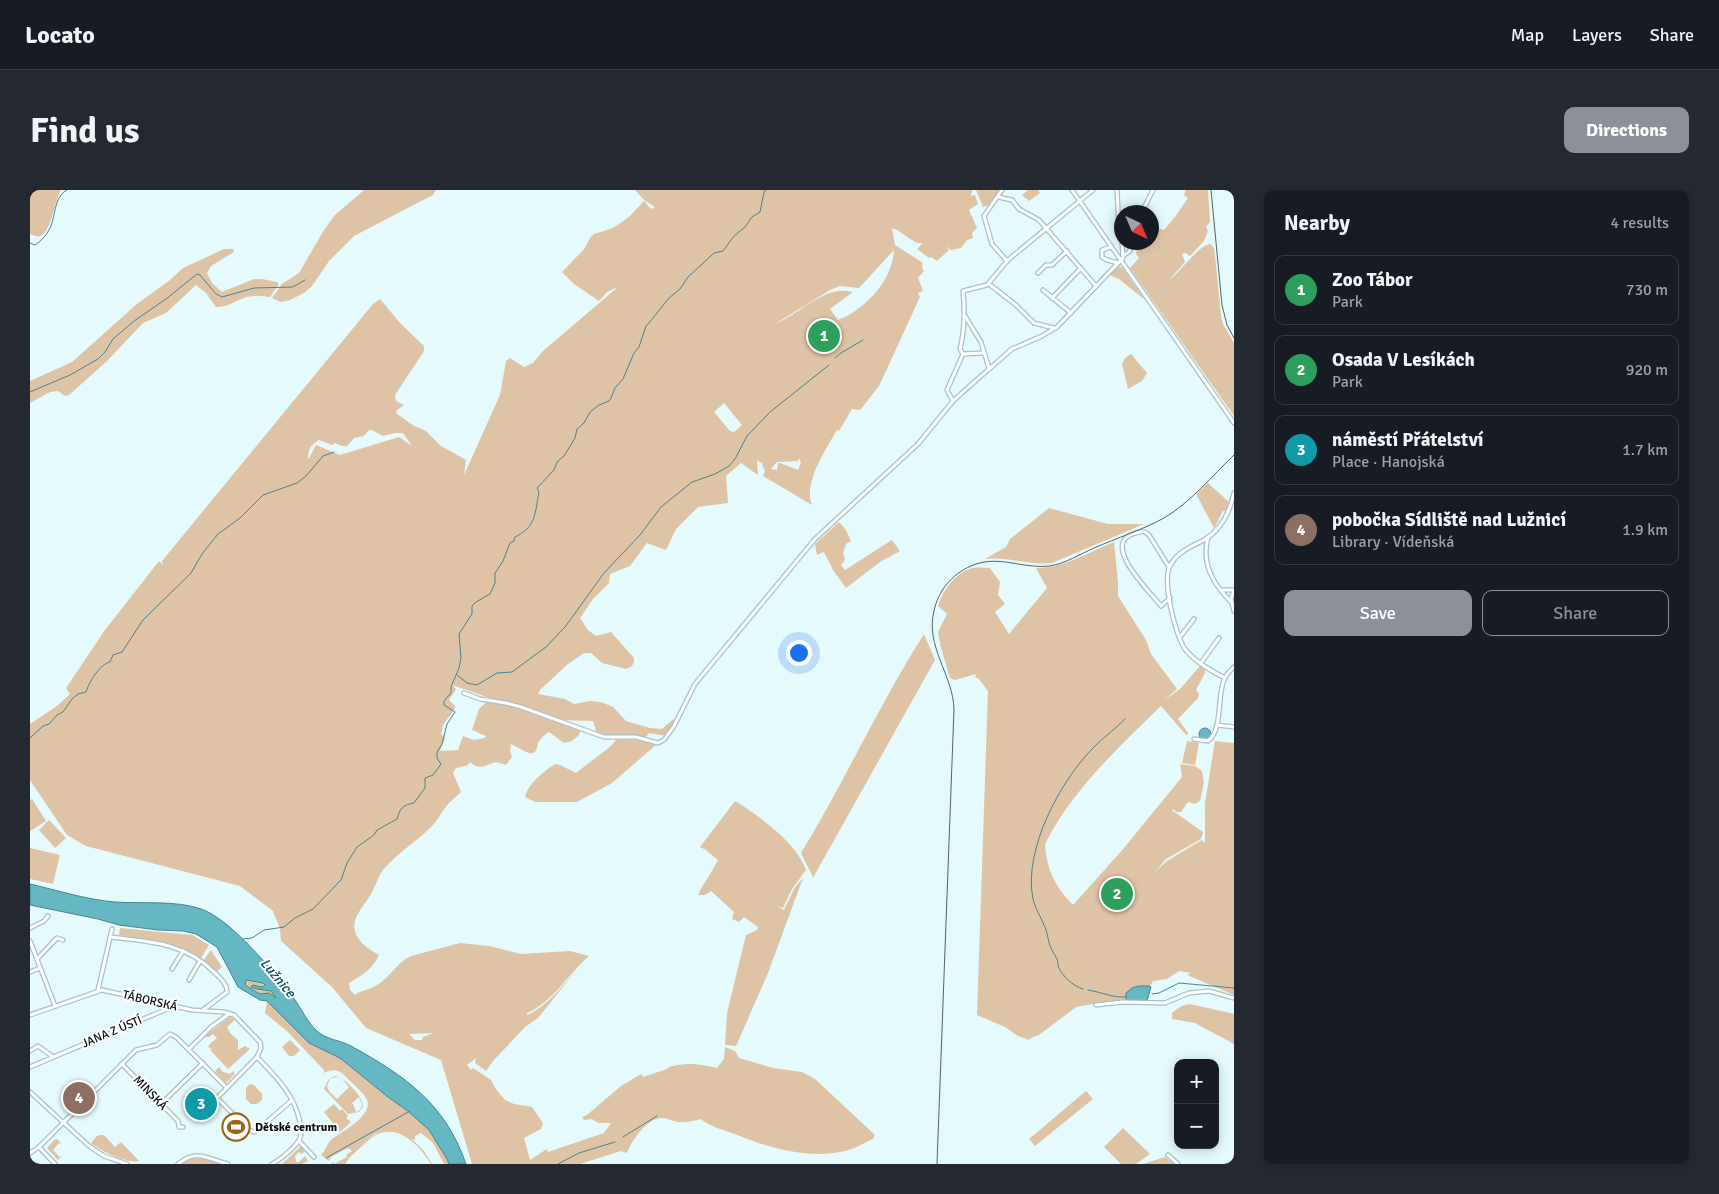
<!DOCTYPE html>
<meta charset="utf-8">
<style>
:root{--surface:#171b24;--page:#242831;--text:#f1f3f6;--muted:#9ea1a6;--line:#363941;--accent:#8c9099}
body{margin:0;font-family:Signika,sans-serif;background:var(--page);color:var(--text)}
.controls{position:absolute;right:15px;bottom:15px;display:grid;overflow:hidden;border-radius:10px;box-shadow:0 2px 12px #0003}
.controls button{width:45px;height:45px;display:grid;place-items:center;padding:0;border:0;border-bottom:1px solid var(--line);background:var(--surface);color:var(--text);font:25px sans-serif}
.compass{position:absolute;left:1084px;top:15px;width:45px;height:45px;border-radius:50%;background:var(--surface);box-shadow:0 2px 12px #0003;rotate:136deg}
.you{position:absolute;left:768px;top:462px;width:18px;height:18px;margin:-12px;border:4px solid #fff;border-radius:50%;background:#1a73e8;box-shadow:0 0 0 8px #1a73e833}
.badge{display:grid;place-items:center;width:32px;height:32px;border-radius:50%;background:var(--accent);color:#fff;font-size:16px;font-weight:700}
.pin{position:absolute;translate:-50% -50%;border:2px solid #fff;box-shadow:0 1px 5px #0006}
.list{margin:0;padding:0;list-style:none}
h2{display:flex;justify-content:space-between;align-items:center;height:65px;margin:0;padding:0 20px;font-size:21px}
h2 small{font-size:16px;font-weight:400;color:var(--muted)}
.list li{display:grid;grid-template-columns:32px 1fr auto;gap:15px;align-items:center;box-sizing:border-box;height:70px;margin:0 10px 10px;padding:0 10px;border:1px solid var(--line);border-radius:10px}
.list b{display:block;font-size:19px;white-space:nowrap}
.list p{margin:0;font-size:16px;white-space:nowrap;color:var(--muted)}
.list em{font-size:16px;font-style:normal;color:var(--muted)}
.actions{display:flex;gap:10px;padding:15px 20px}
.actions a{flex:1;padding:11px 0;border:1px solid var(--accent);border-radius:10px;text-align:center;font-size:18px;color:var(--accent)}
.actions .main{background:var(--accent);color:#fff}
.map{position:relative;flex:none;width:1204px;height:974px;overflow:hidden;border-radius:10px}
header{display:flex;align-items:center;gap:30px;box-sizing:border-box;height:70px;padding:0 25px;background:var(--surface);border-bottom:1px solid var(--line)}
header strong{font-size:24px}
nav{display:flex;gap:28px;margin-inline-start:auto;font-size:18px}
.intro{display:flex;align-items:center;justify-content:space-between;box-sizing:border-box;height:120px;padding:0 30px}
h1{margin:0;font-size:35px}
.button{padding:12px 22px;border-radius:10px;background:var(--accent);color:#fff;font-size:18px;font-weight:700}
main{display:flex;gap:30px;padding:0 30px}
aside{flex:1;background:var(--surface);border-radius:10px;box-shadow:0 2px 12px #0003}
.map>svg:first-child{display:block}
</style>
<header>
<strong>Locato</strong>
<nav><a>Map</a><a>Layers</a><a>Share</a></nav>
</header>
<div class="intro"><h1>Find us</h1><a class="button">Directions</a></div>
<main>
<div class="map">
<svg width="1204" height="974" viewBox="0 0 1204 974">
<rect width="100%" height="100%" fill="#e4fafd"/>
<g fill="#dfc3a5" fill-rule="evenodd">
<path d="M0 0H31C25 10 21 40 12 45 8 48 4 45 0 44Z"/>
<path d="M334 0H406L403 5 395 9 324 46 299 71 282 96 274 103 260 110 251 112 242 108 252 94 269 83 294 40 305 25Z"/>
<path d="M605 0H942L941 6 945 5 948 14 939 20 947 38 942 43 943 48 937 50 931 58 921 60 916 56 919 60 907 71 901 67 899 68 887 59 893 53C883 55 873 41 862 38L865 55 893 73 892 77 894 81 888 88 893 101 888 103 890 107 849 196 831 219 828 220 822 219 809 241 807 240C796 259 773 293 782 315L733 286 735 281 732 275 733 274 727 270 728 285 711 273 696 286 698 313 668 317 646 339 636 360 617 353 600 376 580 384 579 393 563 409 550 428 558 440 566 446 581 442 604 468V472L602 476 596 479 572 473 561 463H554L538 474 510 500 508 504 535 509 544 514 560 511 571 512 583 517 596 531 620 538 632 539 646 527 645 533 637 546 619 543 615 548 567 544 563 531 530 530 499 521 548 540 550 541 549 545 542 551 534 553 519 542C515 544 510 549 508 553 507 558 506 565 499 563 493 561 488 557 481 554L480 561 482 567 476 575 466 572C455 575 450 581 440 572L438 575 426 578 423 583 431 602C426 607 419 612 415 618 410 625 407 631 401 637 386 652 367 663 353 680 347 688 345 699 339 707 333 717 321 729 325 741 328 753 339 759 349 765 341 781 333 784 319 793L320 800 325 805C331 800 340 800 347 795 360 788 367 772 381 766L430 753 459 756 491 764 540 761 559 766C538 784 523 812 497 823V825C518 816 533 795 548 778L508 828 495 837 463 871 456 881 445 873 446 868 437 875 441 880 443 878 461 890 465 898 475 910 484 914 502 917 513 933 511 939 494 948 500 970 517 959 518 962 574 943 581 933H568L562 929 554 930 552 927 557 925 591 896 611 884 613 887 637 879 639 877C659 872 667 874 687 878L694 869 695 857 705 861 709 868 743 878 772 882 785 889 845 945 843 949C834 953 824 959 815 961 777 970 736 957 702 943 691 939 679 936 671 929 663 931 655 933 647 932 642 931 638 928 632 928 617 928 602 950 597 963L591 961 550 974H442L411 870 336 838 302 797 251 751 250 739 243 721 210 696 56 656 37 645 0 590V534L27 516 40 504 36 498 75 440 129 371 133 375 132 371 343 114 350 109 370 133 394 156V161L365 205 366 211 374 215 366 221 367 224 384 236 396 241 411 256 436 270 434 285 470 205 476 171 480 168 494 177 503 173 513 161 588 97 577 102 569 111 544 94 532 82 555 58 560 48 564 44 583 38 599 27 614 11 621 19 625 17 614 10ZM864 60C862 87 845 108 822 123 817 127 813 127 808 130L800 119 823 102C795 94 770 124 745 134L800 100 810 96 829 98ZM694 213 712 235 704 242 700 241 684 222ZM339 240H342L353 246 365 243H373L382 256 369 247 310 265 286 255 278 270C278 259 280 255 289 250L302 255 305 253 312 256H317L324 248 334 246ZM769 268 771 273 768 280 750 273H748L747 280 741 279 747 272 768 271ZM422 495 480 515 456 512 449 519 442 540 456 546 455 548 444 550 433 546 428 560 410 561 415 548 411 544 413 535 425 518V516L419 510 426 499ZM404 843 393 847 392 850H385L379 844Z"/>
<path d="M946 0H970L961 15 953 17Z"/>
<path d="M998 0H1008L1010 3 999 11 992 5Z"/>
<path d="M1156 0H1178L1180 32 1176 37 1178 41 1174 51 1160 66 1155 63 1152 64 1155 72 1139 90C1150 83 1169 54 1181 54L1184 58 1185 65 1191 126 1193 134 1204 153V226L1100 78 1109 68 1106 64 1107 58 1113 53 1122 52V41L1126 38 1134 40 1145 27 1158 8 1154 5Z"/>
<path d="M194 59H203L204 62 181 76 177 83 182 93 192 102 224 89H232L247 92 249 94 240 107C231 106 223 105 214 108 205 111 196 118 186 117L176 103 166 95 136 123 113 133 76 172 39 205 35 206 28 201 20 202 0 213V191L42 172 107 114 140 90 153 78Z"/>
<path d="M1087 76 1092 77 1115 110 1089 89 1079 85Z"/>
<path d="M1101 164 1117 183 1112 191 1098 199 1092 174 1095 168Z"/>
<path d="M1178 293 1200 313 1197 321H1193C1190 325 1188 332 1184 338L1166 304Z"/>
<path d="M1019 318 1078 334H1114L1022 373C999 376 978 366 955 369L976 357 980 349Z"/>
<path d="M809 332 816 340 821 351 816 354 813 363 815 370 811 375 815 380 862 350 870 361 850 372 816 398 803 380 794 362 787 365 785 354Z"/>
<path d="M1084 352 1088 392V406L1116 450 1121 464 1147 499 1134 510 1150 499 1171 475 1175 479V483L1166 500 1169 504 1168 508 1148 529 1158 543 1157 546 1131 516C1089 557 1042 600 1015 654 1016 678 1025 697 1042 714H1044L1094 658 1152 587 1150 574 1165 576 1172 581 1174 593 1170 611 1165 614 1158 612 1151 622H1146L1144 619 1141 622 1143 621 1173 642 1171 649 1136 669 1125 682 1137 671 1172 650 1175 653V613L1185 551 1204 553V805L1157 785 1161 783 1149 781 1137 789 1123 791 1120 796H1109L1096 807V810H1086L1046 817 1009 845 1001 848 999 850 988 846 975 837 947 825 958 501 949 489 945 487 946 484 925 490 920 488 911 458 908 442 917 424 908 416C912 401 927 381 943 378 948 377 954 378 960 378L970 392 968 405 975 414 965 422 979 444 1017 398 1006 378C1034 378 1059 362 1084 352Z"/>
<path d="M894 444 905 470 784 686V689L771 663C815 591 849 515 894 444Z"/>
<path d="M603 549 627 554 582 593 547 612H505L495 607C498 594 514 581 525 574L530 575 546 583 581 556 586 550Z"/>
<path d="M1157 551 1169 553 1165 575 1152 573Z"/>
<path d="M2 609 16 631 0 641V610Z"/>
<path d="M705 611C729 626 766 652 776 680L762 699 753 718 746 716 754 720 765 697 773 688 738 783 706 856 695 855 697 823 716 745 727 740 728 737 714 727 709 732 702 729 704 722 681 701 675 705H668C674 692 682 682 688 670L676 660 670 657Z"/>
<path d="M19 630 36 648 25 658 9 640Z"/>
<path d="M0 658 30 665 23 694 0 689Z"/>
<path d="M90 738 162 745 179 755 171 768 138 753 89 745Z"/>
<path d="M181 760 192 777 186 782 173 771Z"/>
<path d="M216 790 233 793 235 794 232 797 226 795 227 799 241 801 246 808 239 803 231 804 215 795Z"/>
<path d="M237 811 279 853 310 868 358 907 379 922 399 940 417 969 419 974H414L403 953 391 943 385 946V950L381 948 394 961 402 974H401C390 956 369 933 346 945 341 948 336 954 331 958L348 942 346 943 319 968 315 974H303L301 973 303 972 304 974 317 967 316 965 322 961 318 958 301 967 299 971 291 965C296 960 297 953 302 949 312 942 346 924 336 908 332 901 323 894 317 888 310 880 304 878 294 883V880L258 842 235 823Z"/>
<path d="M1160 814 1204 824V854L1165 833 1142 829V823C1148 818 1152 815 1160 814Z"/>
<path d="M200 827 206 829 197 837 200 843 208 850V860L215 856 220 859 198 879 180 860H182L178 856 187 848 183 844 179 847H173Z"/>
<path d="M260 850 270 860 264 866H259L252 857Z"/>
<path d="M189 877 193 882 200 884 203 881 205 884 196 893 185 881Z"/>
<path d="M305 886C314 887 334 907 333 917L329 922 318 924 294 899 298 890ZM307 887 312 889 319 897 307 909 299 901 297 896 300 889ZM329 907 332 915 330 920 326 922 323 914H321Z"/>
<path d="M220 894 224 895 232 904V910L227 914H221L216 909V898Z"/>
<path d="M1056 901 1063 909 1005 956 999 949Z"/>
<path d="M304 914 310 921 312 919 318 926 316 928 321 932 310 942 294 922Z"/>
<path d="M1093 938 1120 964 1106 974H1091L1074 957Z"/>
<path d="M70 945H74L85 957 91 952 109 971C97 974 71 961 61 953L67 946Z"/>
<path d="M27 949 32 954 29 953 23 960 30 967 34 964 28 970 17 958 24 950Z"/>
<path d="M271 956 275 961 272 964 269 962 265 966 266 972H269L275 966 278 971 272 974H252Z"/>
<path d="M1135 967 1144 974H1113Z"/>
<path d="M168 968 177 969 190 974H151L157 970Z"/>
</g>
<g fill="#64b7c3" stroke="#48848d" fill-rule="evenodd">
<circle cx="1175" cy="544" r="6"/>
<path d="M0 694C26 700 58 710 85 712 113 714 145 710 171 719 201 729 246 784 265 810 272 820 278 833 287 841 297 850 310 850 321 856 375 886 415 913 436 974H419L417 969 399 940 379 922 358 907 310 868 279 853 237 811 230 810 208 797 187 757 166 744 153 741 128 740 89 735 68 729 0 715ZM216 790 233 793 235 795 232 797 223 795 221 797 227 799 241 801 246 808 239 803 230 804 215 795Z"/>
<path d="M1109 796H1120L1121 797 1117 811 1096 810V803L1102 798Z"/>
</g>
<g fill="none" stroke-linecap="round" stroke-linejoin="round">
<g stroke="#48848d" stroke-width="1">
<path d="M0 53 5 55C11 51 15 47 19 40 26 28 23 7 37 0"/>
<path d="M805 168 811 163 833 150"/>
<path d="M0 202 40 185 68 169 75 162 83 149 104 131 136 109 167 84 170 85 186 104 192 107 224 98 263 97 275 90"/>
<path d="M427 485 437 493 447 495 467 483 482 482 516 457 535 437 574 383 610 345 631 317 662 292 685 284 699 276 705 269 717 246 740 222 799 175"/>
<path d="M0 548 13 536 19 534 27 525 33 522 42 509 48 504 56 502C59 492 70 474 80 472L83 465 92 462 113 430 161 383 172 364 188 344 210 328 233 305 267 293 276 286 293 266 304 262"/>
<path d="M213 749 222 748 234 740 254 737 265 728 283 719 311 690 317 673 327 657 344 645 347 640 367 629C370 618 373 615 384 613L395 598V588L403 585 411 574 407 568V562L412 554 417 534 425 522 414 515V511L421 503V497L429 478 431 468 429 444 442 424V416L446 412 460 404 465 393V383L473 371 480 353 484 351 485 347C501 339 504 331 507 314 507 307 511 304 507 298L524 280 527 272 534 266 545 248 547 239 554 233 560 222 569 215 579 211 581 208 585 198 593 189 604 163 609 157 616 136 619 133 639 108 650 99 658 87 684 63 693 61 704 46 715 37 722 27 730 22 734 2 736 0"/>
<path d="M1053 799C1043 796 1032 786 1028 776 1028 774 1028 771 1027 769 1022 760 1020 758 1018 748 1016 734 1006 722 1003 709 993 660 1030 591 1064 557 1073 548 1085 539 1095 529"/>
<path d="M1058 800C1071 802 1083 808 1096 807"/>
<path d="M1122 804 1129 803 1149 793 1204 798"/>
<path d="M593 947 627 926"/>
<path d="M296 968 380 921"/>
<path d="M528 974 549 963 585 952"/>
</g>
<g stroke="#a7c1c5" stroke-width="5.5">
<g id="minor">
<path d="M972 0 954 26 962 54 977 71"/>
<path d="M1042 0 1204 233"/>
<path d="M1087 0 1089 38 1092 51"/>
<path d="M968 7 982 10 989 19 1009 30 1066 96"/>
<path d="M1112 22 1123 0"/>
<path d="M1081 57 1072 60V67L1077 70 1088 73"/>
<path d="M1094 65 1099 62 1103 52"/>
<path d="M1008 83 1016 75H1022L1037 61"/>
<path d="M959 94 986 115 1004 133 1024 138"/>
<path d="M1013 100 1041 123"/>
<path d="M1022 108 1051 78"/>
<path d="M935 126 951 152 959 178"/>
<path d="M933 164 954 163"/>
<path d="M923 211 917 200 933 164 930 159C935 139 935 121 933 101L957 95 978 70 1063 0"/>
<path d="M1178 347C1171 374 1183 394 1202 413"/>
<path d="M1139 377 1119 345 1115 342C1109 341 1105 343 1100 345 1074 358 1121 403 1131 416L1140 408"/>
<path d="M1191 400H1204"/>
<path d="M1204 401 1201 409 1204 421"/>
<path d="M1150 447 1164 429"/>
<path d="M1171 473 1189 448"/>
<path d="M1195 488C1181 481 1164 471 1155 459 1145 445 1131 388 1141 374 1148 362 1162 356 1174 350 1191 340 1200 321 1204 303"/>
<path d="M434 503 450 509 476 513 491 517 574 547H606L628 553 634 550 644 536 665 494 785 349 888 254 923 211 942 194 982 159 1012 146 1027 137 1093 68 1092 52"/>
<path d="M1187 535 1204 537"/>
<path d="M1164 549 1178 551C1193 540 1187 506 1194 490 1196 484 1200 481 1204 477"/>
<path d="M0 738 14 731 18 726"/>
<path d="M80 747C119 751 156 753 185 783 191 789 197 794 197 802L173 820"/>
<path d="M0 751 25 816"/>
<path d="M7 769 27 748 33 750"/>
<path d="M142 779 153 761"/>
<path d="M0 782 10 778"/>
<path d="M159 790 170 771"/>
<path d="M68 800 82 739"/>
<path d="M1066 815 1093 812 1135 813 1159 803 1179 801 1204 808"/>
<path d="M0 825 72 800 162 820 194 822 204 825 230 852 231 858 227 867 187 908 219 940 224 942 230 938 262 910"/>
<path d="M159 859 181 837 199 824"/>
<path d="M0 861 8 856 22 866"/>
<path d="M227 867C246 887 264 904 270 932 271 937 272 942 270 948 267 956 250 970 242 974"/>
<path d="M92 874 148 931 149 937H153"/>
<path d="M0 877 137 819 140 815"/>
<path d="M0 902 59 956 74 966 97 974"/>
<path d="M131 914 173 873"/>
<path d="M269 951 284 967"/>
<path d="M9 957 25 974"/>
<path d="M0 963 9 957 106 860 127 855 140 844 146 847 196 897"/>
<path d="M1138 965 1148 974"/>
<path d="M148 974C167 958 177 969 198 974"/>
</g>
</g>
<use href="#minor" stroke="#fff" stroke-width="3"/>
<g stroke="#566466" stroke-width="1">
<path d="M1181 0 1192 115 1197 135 1204 148"/>
<path d="M907 974 924 519C923 485 895 456 904 421 908 401 922 384 941 376 968 364 991 379 1019 376 1035 374 1050 364 1064 358 1087 348 1112 340 1134 328 1161 312 1182 286 1204 265"/>
</g>
</g>
<defs>
<g id="stadium-ring" transform="scale(1.4375)"><circle r="9.5" fill="#fff" stroke="#9b641e" stroke-width="1.5"/><path d="M0-5a6.5 5 0 1 0 0 10a6.5 5 0 1 0 0-10ZM-3.5-1.8h7v3.6h-7Z" fill="#9b641e"/></g>
</defs>
<g fill-rule="evenodd">
<use href="#stadium-ring" x="206" y="937"/>
</g>
<g text-anchor="middle" dominant-baseline="central" stroke-width="4" stroke-linejoin="round" paint-order="stroke">
<g font-size="12" fill="#050e0f" stroke="#fff">
<text transform="translate(120 811) rotate(13)">TÁBORSKÁ</text>
<text transform="translate(82 842) rotate(-23)">JANA Z ÚSTÍ</text>
<text transform="translate(120 903) rotate(46)">MINSKÁ</text>
</g>
<g font-size="12" font-weight="bold" fill="#050e0f" stroke="#fff" text-anchor="start">
<text x="225" y="937">Dětské centrum</text>
</g>
<g font-size="14" font-style="italic" fill="#004f58" stroke="#fff">
<text transform="translate(248 788) rotate(50)">Lužnice</text>
</g>
</g>
</svg>
<div class="controls">
<button>+</button>
<button>−</button>
</div>
<svg class="compass" viewBox="-18 -18 36 36"><path d="M0-13l5 13h-10z" fill="#e53935"/><path d="M0 13l5-13h-10z" fill="#9ea1a6"/></svg>
<div class="you"></div>
<div class="pin badge" style="left:794px;top:146px;background:#2e9e5b">1</div>
<div class="pin badge" style="left:1087px;top:704px;background:#2e9e5b">2</div>
<div class="pin badge" style="left:171px;top:914px;background:#0f9aa8">3</div>
<div class="pin badge" style="left:49px;top:908px;background:#8d6e63">4</div>
</div>
<aside>
<h2>Nearby<small>4 results</small></h2>
<ul class="list">
<li><span class="badge" style="background:#2e9e5b">1</span><div><b>Zoo Tábor</b><p>Park</p></div><em>730 m</em></li>
<li><span class="badge" style="background:#2e9e5b">2</span><div><b>Osada V Lesíkách</b><p>Park</p></div><em>920 m</em></li>
<li><span class="badge" style="background:#0f9aa8">3</span><div><b>náměstí Přátelství</b><p>Place · Hanojská</p></div><em>1.7 km</em></li>
<li><span class="badge" style="background:#8d6e63">4</span><div><b>pobočka Sídliště nad Lužnicí</b><p>Library · Vídeňská</p></div><em>1.9 km</em></li>
</ul>
<div class="actions"><a class="main">Save</a><a>Share</a></div>
</aside>
</main>
